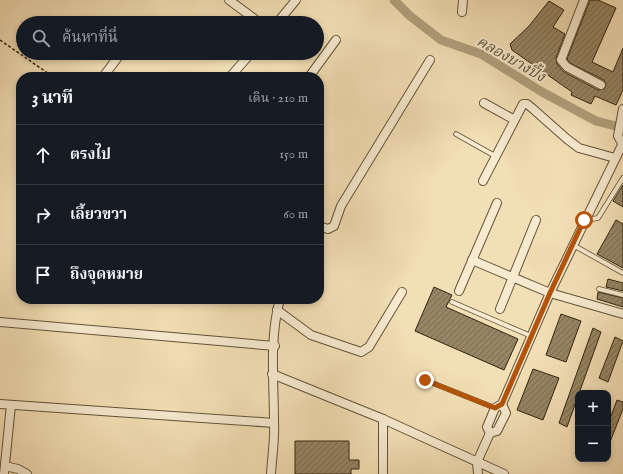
<!DOCTYPE html>
<html lang="th">
<meta charset="utf-8">
<style>
:root{--surface:#171b24;--page:#20242c;--text:#f1f3f6;--muted:#9ea1a6;--line:#363941}
body{margin:0;font-family:"IM FELL English","Noto Serif Thai",serif;background:var(--page);color:var(--text)}
.controls{position:absolute;right:12px;bottom:12px;display:grid;overflow:hidden;border-radius:8px;box-shadow:0 2px 6px #0003}
.controls button{width:36px;height:36px;display:grid;place-items:center;padding:0;border:0;border-bottom:1px solid var(--line);background:var(--surface);color:var(--text);font:20px sans-serif}
.stop{position:absolute;width:12px;height:12px;margin:-9px;border:3px solid #b45309;border-radius:50%;background:#fff}
.stop.end{background:#b45309;border-color:#fff;box-shadow:0 1px 4px #0008}
.list{margin:0;padding:0;list-style:none}
h2{display:flex;justify-content:space-between;align-items:center;height:52px;margin:0;padding:0 16px;font-size:17px}
h2 small{font-size:13px;font-weight:400;color:var(--muted)}
.list li{display:grid;grid-template-columns:26px 1fr auto;gap:12px;align-items:center;box-sizing:border-box;height:60px;padding:0 16px;border-top:1px solid var(--line)}
.list b{display:block;font-size:15px;white-space:nowrap}
.list em{font-size:13px;font-style:normal;color:var(--muted)}
.icon{flex:none;width:22px;height:22px;fill:none;stroke:currentColor;stroke-width:2;stroke-linecap:round;stroke-linejoin:round}
.map{position:relative;flex:none;width:623px;height:474px;overflow:hidden}
.search{position:absolute;background:var(--surface);box-shadow:0 2px 6px #0003;left:16px;top:16px;width:308px;height:44px;display:flex;align-items:center;gap:10px;box-sizing:border-box;padding:0 14px;border-radius:22px;color:var(--muted);font-size:15px}
.panel{position:absolute;background:var(--surface);box-shadow:0 2px 6px #0003;left:16px;top:72px;width:308px;height:232px;border-radius:16px}
.map>svg:first-child{display:block}
</style>
<div class="map">
<svg width="623" height="474" viewBox="0 0 623 474">
<defs>
<pattern id="building-hatch" width="6" height="6" patternUnits="userSpaceOnUse"><rect width="6" height="6" fill="#968565"/><path d="M-1 1l2-2M0 6l6-6M5 7l2-2" fill="none" stroke="#7b6d52"/></pattern>
</defs>
<rect width="100%" height="100%" fill="#f3dfb5"/>
<filter id="stains"><feTurbulence type="fractalNoise" baseFrequency=".005" numOctaves="4"/><feColorMatrix values="0 0 0 0 .2 0 0 0 0 .09 0 0 0 0 .02 0 0 0 .5 -.17"/></filter>
<radialGradient id="worn" r=".72"><stop offset=".6" stop-color="#630" stop-opacity="0"/><stop offset="1" stop-color="#630" stop-opacity=".3"/></radialGradient>
<g fill="none" stroke-linecap="round" stroke-linejoin="round">
<path stroke="#b19f7d" stroke-width="9" d="M394 0 410 16 441 40 481 54 542 92 596 121 623 128"/>
</g>
<g fill="url(#building-hatch)" stroke="#32240f">
<path d="M590 0H598L616 8 592 62 613 72 623 48V90L616 105 595 96 591 104 571 95 572 92 512 50 510 44 529 26 549 1 564 10 553 27 565 34 556 58 557 64 564 72 598 90 604 89 606 85 604 80 570 63 567 59Z"/>
<path d="M623 185V207L613 201Z"/>
<path d="M616 220 623 224V268L597 254Z"/>
<path d="M608 279 623 283V291L606 287Z"/>
<path d="M434 287 452 295 446 307 518 339 504 370 415 331Z"/>
<path d="M598 292 623 298V307L597 299Z"/>
<path d="M561 314 581 321 566 362 546 355Z"/>
<path d="M593 328 601 332 567 427 559 423Z"/>
<path d="M615 337 623 341 608 382 599 378Z"/>
<path d="M533 369 559 378 543 420 517 410Z"/>
<path d="M617 400 623 402V409L608 447V424Z"/>
<path d="M295 441H349V460H359V469H351V474H295Z"/>
</g>
<g fill="none" stroke-linecap="round" stroke-linejoin="round">
<g stroke="#625338" stroke-width="5.5">
<g id="service">
<path d="M456 134 495 156"/>
<path d="M586 220 598 218 623 178"/>
<path d="M573 245 623 273"/>
<path d="M599 289 623 295"/>
<path d="M452 302 531 336"/>
<path d="M425 380 495 408"/>
</g>
</g>
<g stroke="#625338" stroke-width="10">
<g id="minor">
<path d="M229 0 260 23"/>
<path d="M584 0 561 60 567 67 601 85"/>
<path d="M462 12 463 0"/>
<path d="M277 23 296 0"/>
<path d="M103 77 121 53"/>
<path d="M230 77 251 53"/>
<path d="M309 77 336 40"/>
<path d="M484 103 513 119"/>
<path d="M622 143 618 136 623 109"/>
<path d="M483 181 523 104H527L532 108 567 139 579 148 615 158"/>
<path d="M319 226 328 229 334 226 341 206 430 60"/>
<path d="M472 260 550 293 623 314"/>
<path d="M459 291 497 203"/>
<path d="M500 309 536 220"/>
<path d="M277 310 311 335 361 352 369 347 402 292"/>
<path d="M0 322 275 346"/>
<path d="M272 374 383 419 504 474"/>
<path d="M0 404 274 423"/>
<path d="M490 433 487 427 495 408 502 404 550 293 623 143"/>
<path d="M5 466 18 469 27 474"/>
<path d="M4 474 11 405"/>
<path d="M271 474C272 457 275 439 274 422 274 382 269 338 280 299"/>
<path d="M383 474V419"/>
<path d="M478 474 477 462 490 433 497 431 506 413 502 404"/>
</g>
</g>
<path stroke="#32240f" stroke-width="1.5" stroke-dasharray="3 2" stroke-linecap="butt" d="M0 40 49 74"/>
<use href="#service" stroke="#f7eacf" stroke-width="4"/>
<use href="#minor" stroke="#f7eacf" stroke-width="8"/>
</g>
<g fill="none" stroke-linecap="round" stroke-linejoin="round">
<path stroke="#b45309" stroke-width="5" d="M425 380 495 408 502 404 550 293 584 220"/>
</g>
<g text-anchor="middle" dominant-baseline="central" stroke-width="4" stroke-linejoin="round" paint-order="stroke">
<g font-size="15" font-style="italic" fill="#5e4f36" stroke="#f7eacf">
<text transform="translate(511 59) rotate(30)">คลองบางปิ้ง</text>
</g>
</g>
<rect width="100%" height="100%" filter="url(#stains)"/>
<rect width="100%" height="100%" fill="url(#worn)"/>
</svg>
<div class="controls">
<button>+</button>
<button>−</button>
</div>
<div class="stop" style="left:584px;top:220px"></div>
<div class="stop end" style="left:425px;top:380px"></div>
<div class="search"><svg class="icon" aria-label="search" viewBox="0 0 24 24"><circle cx="10" cy="10" r="6"/><path d="M15 15l6 6"/></svg>ค้นหาที่นี่</div>
<section class="panel">
<h2>3 นาที<small>เดิน · 210 m</small></h2>
<ul class="list">
<li><svg class="icon" aria-label="ahead" viewBox="0 0 24 24"><path d="M12 20V5M6 11l6-6 6 6"/></svg><div><b>ตรงไป</b></div><em>150 m</em></li>
<li><svg class="icon" aria-label="right" viewBox="0 0 24 24"><path d="M7 20v-9h11M14 6l5 5-5 5"/></svg><div><b>เลี้ยวขวา</b></div><em>60 m</em></li>
<li><svg class="icon" aria-label="arrive" viewBox="0 0 24 24"><path d="M6 21V4h12l-3 4 3 4H6"/></svg><div><b>ถึงจุดหมาย</b></div></li>
</ul>
</section>
</div>
